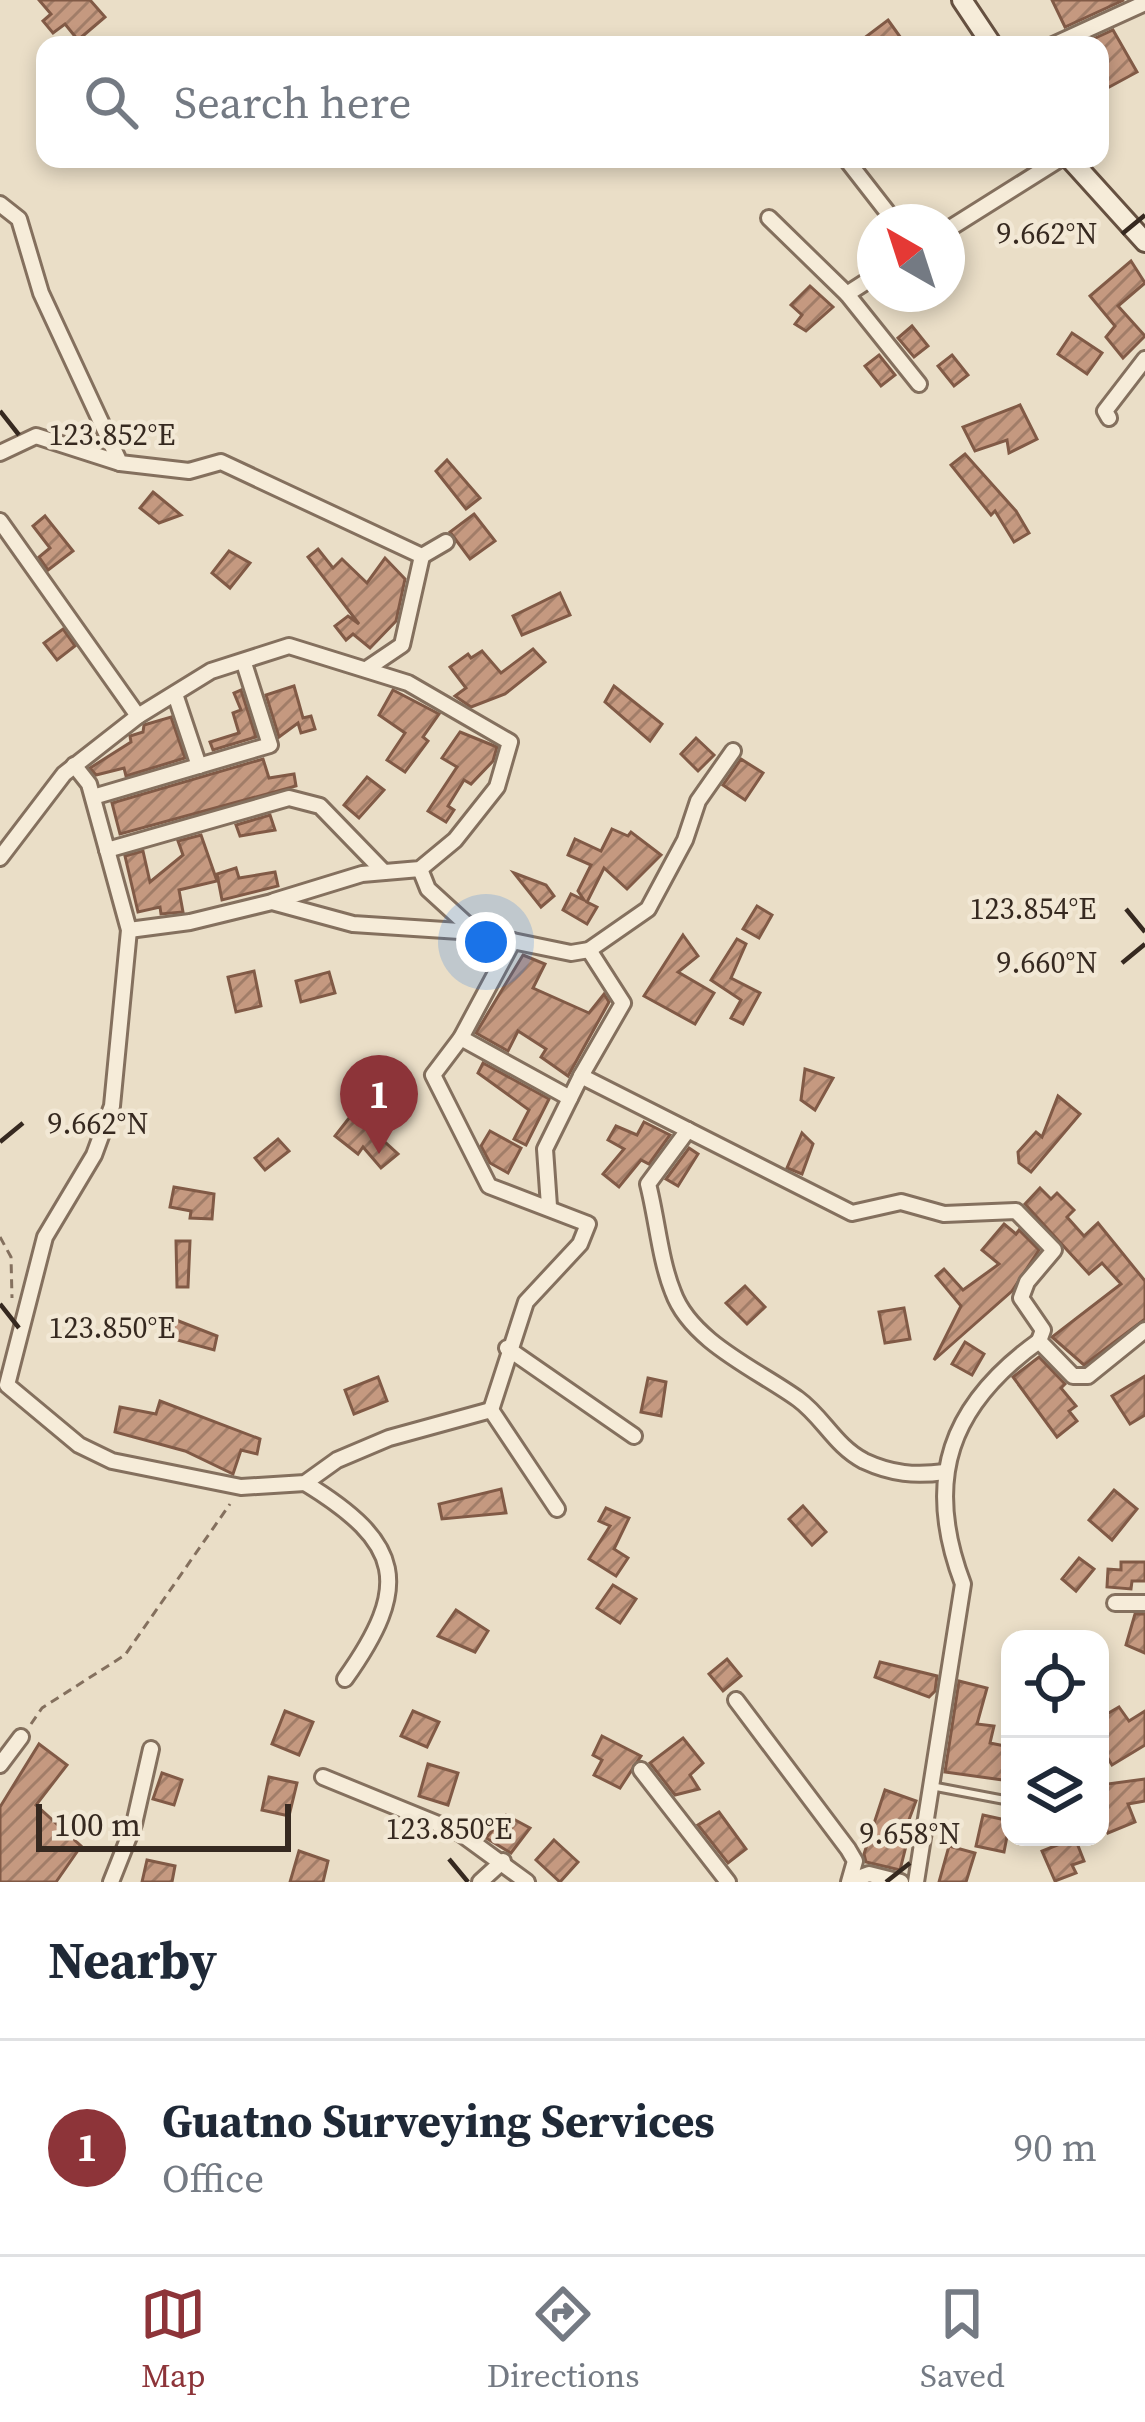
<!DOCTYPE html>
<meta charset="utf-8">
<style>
:root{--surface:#fff;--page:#f2f2f3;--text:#1f2937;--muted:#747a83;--line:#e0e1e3;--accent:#8d3439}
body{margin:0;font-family:"Source Serif 4",serif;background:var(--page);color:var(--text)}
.controls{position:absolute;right:36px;bottom:36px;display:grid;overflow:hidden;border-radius:24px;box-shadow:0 6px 18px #0003}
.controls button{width:108px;height:108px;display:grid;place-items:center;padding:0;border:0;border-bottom:3px solid var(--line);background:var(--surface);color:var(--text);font:60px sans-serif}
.compass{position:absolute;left:857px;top:204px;width:108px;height:108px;border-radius:50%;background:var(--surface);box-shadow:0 6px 18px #0003;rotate:321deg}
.scale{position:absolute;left:36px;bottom:30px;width:255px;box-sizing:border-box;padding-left:12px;border:6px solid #362920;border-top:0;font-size:33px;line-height:42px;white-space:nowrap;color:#362920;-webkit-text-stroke:9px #f2e8d5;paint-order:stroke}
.you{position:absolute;left:486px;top:942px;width:42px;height:42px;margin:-30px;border:9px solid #fff;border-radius:50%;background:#1a73e8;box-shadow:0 0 0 18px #1a73e833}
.badge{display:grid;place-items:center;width:78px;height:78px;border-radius:50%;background:var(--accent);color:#fff;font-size:39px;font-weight:700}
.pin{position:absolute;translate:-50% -99px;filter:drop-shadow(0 3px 6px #0008)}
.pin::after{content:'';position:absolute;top:63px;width:42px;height:36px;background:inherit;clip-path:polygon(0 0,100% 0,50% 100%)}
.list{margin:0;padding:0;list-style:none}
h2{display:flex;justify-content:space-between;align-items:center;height:156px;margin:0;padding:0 48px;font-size:51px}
h2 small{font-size:39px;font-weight:400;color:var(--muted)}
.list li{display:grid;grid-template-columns:78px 1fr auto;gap:36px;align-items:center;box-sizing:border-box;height:216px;padding:0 48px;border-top:3px solid var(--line)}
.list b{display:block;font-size:45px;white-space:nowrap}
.list p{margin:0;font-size:39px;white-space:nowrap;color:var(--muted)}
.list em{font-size:39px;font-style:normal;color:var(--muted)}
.icon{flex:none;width:66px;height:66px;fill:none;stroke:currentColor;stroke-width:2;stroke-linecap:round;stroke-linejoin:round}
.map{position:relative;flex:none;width:1145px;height:1882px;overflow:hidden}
.search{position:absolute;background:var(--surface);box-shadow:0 6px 18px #0003;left:36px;right:36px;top:36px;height:132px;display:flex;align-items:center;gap:30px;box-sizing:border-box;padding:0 42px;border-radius:24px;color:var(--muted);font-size:45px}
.sheet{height:372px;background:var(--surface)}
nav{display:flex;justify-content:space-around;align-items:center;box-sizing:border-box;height:168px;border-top:3px solid var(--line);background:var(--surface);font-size:33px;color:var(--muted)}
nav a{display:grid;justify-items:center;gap:6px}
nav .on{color:var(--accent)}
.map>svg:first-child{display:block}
</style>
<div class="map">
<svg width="1145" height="1882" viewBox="0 0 1145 1882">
<defs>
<pattern id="building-hatch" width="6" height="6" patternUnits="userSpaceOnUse" patternTransform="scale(3)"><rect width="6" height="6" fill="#c59980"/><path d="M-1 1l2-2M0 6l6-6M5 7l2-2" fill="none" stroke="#a17d68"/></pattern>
</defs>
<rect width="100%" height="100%" fill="#eadec7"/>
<g fill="url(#building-hatch)" stroke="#815a46" stroke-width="3">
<path d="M39 0H90L105 17 78 40 65 24 53 33 43 21 51 14Z"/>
<path d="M1052 0H1124L1065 27Z"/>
<path d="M888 20 906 45H855Z"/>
<path d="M1113 30 1137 72 1100 92V45H1080Z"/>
<path d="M1131 261 1145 283 1118 306 1145 336 1123 358 1106 337 1115 326 1090 296Z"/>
<path d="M810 286 833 307 806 331 795 324 802 315 791 305Z"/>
<path d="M912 326 928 346 914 357 898 338Z"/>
<path d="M1072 333 1102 353 1087 374 1058 354Z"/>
<path d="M879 355 895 375 881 386 865 366Z"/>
<path d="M952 355 968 375 954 386 938 366Z"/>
<path d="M1020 405 1037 439 1009 453 1007 440 975 451 963 427Z"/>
<path d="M965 454 1016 511 1029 533 1014 542 995 511 991 515 951 465Z"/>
<path d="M447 460 480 498 466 509 436 471Z"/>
<path d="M153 492 181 515 159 523 140 508Z"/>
<path d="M474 514 495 541 470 559 450 532Z"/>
<path d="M45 516 73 551 48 570 39 557 50 548 33 526Z"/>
<path d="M318 549 333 568 342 559 367 583 385 558 405 579 396 621 370 648 353 634 346 640 335 626 348 616 359 624 308 557Z"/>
<path d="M229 551 250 563 230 588 212 573Z"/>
<path d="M560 593 570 615 522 635 513 616Z"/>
<path d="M63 629 75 646 57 660 44 643Z"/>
<path d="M533 649 545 662 505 694 471 707 455 696 466 688 450 667 468 654 471 658 482 651 501 673Z"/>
<path d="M294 686 303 718 311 716 315 729 301 733 298 723 279 737 266 695Z"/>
<path d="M614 686 662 724 650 741 605 702Z"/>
<path d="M241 690 256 737 213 750 210 742 239 733 233 713 241 710 234 693Z"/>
<path d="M393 690 439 714 423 737 428 741 405 772 387 760 405 733 379 715Z"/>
<path d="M171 717 185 758 126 776 124 768 96 775 90 768 131 742 130 736 143 732 144 725Z"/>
<path d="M460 732 497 747 493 761 471 784 464 780 448 806 454 810 446 822 428 811 457 767 442 758Z"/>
<path d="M696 738 714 755 698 771 681 754Z"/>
<path d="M263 759 269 778 294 774 296 786 120 834 112 803Z"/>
<path d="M741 759 763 773 745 800 723 785Z"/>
<path d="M367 777 384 790 359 818 344 805Z"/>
<path d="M270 815 275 830 240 836 236 825Z"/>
<path d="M612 829 628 836 631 832 661 855 627 889 604 868 587 902 597 907 587 924 563 910 571 894 584 900 578 891 591 865 568 855 575 839 601 851Z"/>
<path d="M201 835 217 881 179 890 183 912 161 914 160 907 138 912 125 856 143 851 150 882 183 855 178 841Z"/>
<path d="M236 868 239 878 275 872 278 886 222 900 217 874Z"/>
<path d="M514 873 546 885 554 896 541 907Z"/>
<path d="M757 906 772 915 759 938 743 929Z"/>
<path d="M683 935 698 956 678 972 714 993 695 1024 644 996Z"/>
<path d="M737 939 746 944 731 978 760 993 743 1024 731 1018 741 1000 711 980Z"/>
<path d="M523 955 545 964 533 988 589 1013 604 994 609 1002 568 1076 541 1057 546 1049 518 1031 508 1051 476 1033Z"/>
<path d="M254 971 261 1006 236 1012 228 977Z"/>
<path d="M329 972 335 993 301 1002 296 981Z"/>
<path d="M483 1063 549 1099 526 1145 514 1139 529 1110 478 1073Z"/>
<path d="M805 1069 833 1078 815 1110 801 1100Z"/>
<path d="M1058 1096 1080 1114 1031 1172 1019 1163 1018 1152 1036 1132 1042 1137Z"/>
<path d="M353 1113 398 1154 381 1168 363 1147 358 1154 335 1136Z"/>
<path d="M644 1122 670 1135 649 1164 641 1160 619 1187 603 1174 624 1149 608 1140 616 1126 637 1135Z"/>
<path d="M490 1131 521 1148 508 1173 490 1163 481 1146Z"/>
<path d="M802 1133 813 1144 802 1174 787 1168Z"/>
<path d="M278 1139 289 1151 265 1170 255 1158Z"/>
<path d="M689 1148 698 1154 678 1186 666 1179Z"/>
<path d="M174 1187 214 1194 212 1219 190 1218 191 1211 170 1207Z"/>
<path d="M1040 1188 1051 1199 1057 1193 1074 1210 1067 1217 1084 1236 1098 1223 1145 1281V1319L1084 1365 1052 1337 1121 1284 1102 1263 1089 1274 1025 1204Z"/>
<path d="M1004 1224 1016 1234 1019 1230 1039 1250 1012 1291 934 1360 961 1306 936 1276 944 1269 963 1290 999 1264 982 1250Z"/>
<path d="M176 1241H190L188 1287H177Z"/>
<path d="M745 1286 765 1307 747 1324 726 1303Z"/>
<path d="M904 1308 910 1339 885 1343 879 1312Z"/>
<path d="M176 1320 217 1336 214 1350 170 1338Z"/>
<path d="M965 1342 984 1354 972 1375 952 1364Z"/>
<path d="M1039 1357 1065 1384 1061 1388 1076 1406 1069 1411 1077 1421 1057 1437 1013 1377Z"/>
<path d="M1145 1376V1415L1130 1424 1112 1396Z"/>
<path d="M378 1377 387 1401 354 1414 345 1390Z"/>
<path d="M648 1378 666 1382 661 1416 641 1412Z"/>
<path d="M160 1401 260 1439 257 1454 241 1450 233 1474 185 1451 115 1432 120 1407 156 1414Z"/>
<path d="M501 1489 506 1513 442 1519 439 1504Z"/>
<path d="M1114 1490 1137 1509 1112 1540 1089 1520Z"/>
<path d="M803 1506 826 1532 812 1545 789 1519Z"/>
<path d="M606 1508 629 1518 614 1549 628 1558 616 1576 589 1559 610 1526 599 1521Z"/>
<path d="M1079 1558 1094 1569 1076 1591 1062 1579Z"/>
<path d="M1121 1562H1145V1581H1132L1131 1589 1107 1587 1108 1569 1121 1570Z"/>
<path d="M613 1585 636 1599 620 1623 597 1608Z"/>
<path d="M456 1610 488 1631 475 1652 438 1636Z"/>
<path d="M1135 1614H1145V1653L1126 1645Z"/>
<path d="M727 1659 741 1676 723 1691 709 1674Z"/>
<path d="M880 1662 937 1676 935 1691 929 1697 875 1677Z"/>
<path d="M959 1681 987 1688 977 1724 994 1726 990 1743 1010 1747V1781L945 1772Z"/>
<path d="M1119 1707 1129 1721 1145 1711V1745L1112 1765 1100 1745V1718Z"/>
<path d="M285 1711 313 1722 299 1755 272 1744Z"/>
<path d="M413 1711 439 1722 427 1747 401 1736Z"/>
<path d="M602 1736 641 1756 620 1788 594 1775 602 1760 593 1755Z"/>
<path d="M683 1738 703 1763 690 1775 699 1789 675 1795 650 1763Z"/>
<path d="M39 1744 67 1765 36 1805 81 1846 56 1882H0V1807Z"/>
<path d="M428 1764 458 1773 448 1805 419 1796Z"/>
<path d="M162 1773 182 1780 174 1805 153 1799Z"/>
<path d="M269 1777 297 1783 289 1816 262 1810Z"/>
<path d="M1145 1779V1801L1128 1804 1135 1822 1108 1833 1100 1813V1785Z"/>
<path d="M885 1790 916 1801 901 1841 907 1842 900 1870 866 1862 864 1854Z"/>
<path d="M719 1812 746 1849 728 1863 698 1825Z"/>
<path d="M506 1815 530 1828 511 1853 486 1838Z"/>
<path d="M983 1815 1010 1821 1004 1852 976 1846Z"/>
<path d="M1075 1838 1084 1861 1072 1865 1076 1873 1055 1881 1042 1851Z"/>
<path d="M554 1840 578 1862 560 1882 536 1860Z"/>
<path d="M949 1846 975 1853 966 1882H939Z"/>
<path d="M299 1851 328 1861 323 1882H290Z"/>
<path d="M147 1860 175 1866 172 1882H142Z"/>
</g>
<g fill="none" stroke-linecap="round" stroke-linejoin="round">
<g stroke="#84705e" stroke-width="12">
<path id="service" d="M931 1786 1010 1801"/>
</g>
<g stroke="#84705e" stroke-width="20">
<g id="minor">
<path d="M1053 45 1145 3"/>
<path d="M846 159 895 222"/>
<path d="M0 204 19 219 41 293 120 463 189 471 221 462 422 556 446 542"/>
<path d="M769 218 847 294 919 384"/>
<path d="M947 230 1060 159"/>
<path d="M847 294 875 276"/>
<path d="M1109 418 1105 411 1145 359"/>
<path d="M0 453 36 436 120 463"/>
<path d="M0 521 138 716"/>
<path d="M368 668 402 645 422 556"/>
<path d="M175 694 199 766"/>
<path d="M74 765 89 784 129 930 112 1106 94 1155 45 1237 7 1385 79 1445 112 1461 241 1487 305 1483 337 1460 389 1438 491 1410 557 1509"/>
<path d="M93 797 270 745 244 663"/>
<path d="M107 850 289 798 320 806 384 872"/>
<path d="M0 858 64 774 138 716 211 671 289 646 408 683 510 742 497 787 455 840 420 869 362 874 274 901"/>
<path d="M420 869 428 889 475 932"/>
<path d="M129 930 190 922 272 902 353 924 475 932 513 941 461 1038 433 1075 489 1186 588 1224 580 1244 526 1302 491 1410"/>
<path d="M508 940 571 953 589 950 648 909 685 840 698 801 733 751"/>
<path d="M461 1038 570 1098"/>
<path d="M581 1076 623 1003 589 950"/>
<path d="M688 1130 648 1184C657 1219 660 1260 673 1292 691 1342 758 1370 798 1399 823 1417 835 1446 864 1461 892 1474 915 1476 945 1472"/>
<path d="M549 1206 545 1149 581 1076 852 1213 901 1202 944 1214 1016 1211 1054 1250 1027 1282 1021 1298 1043 1330 1039 1341 1073 1376H1088L1145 1330"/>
<path d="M507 1348 634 1436"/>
<path d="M305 1483C403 1543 412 1585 345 1679"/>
<path d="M1115 1603H1145"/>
<path d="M736 1700 848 1849 855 1861 849 1882"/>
<path d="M0 1765 21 1737"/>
<path d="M641 1770 728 1882"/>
<path d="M323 1777 460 1833 527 1882"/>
<path d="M850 1881 869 1874 901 1882"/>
<path d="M111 1882 134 1824 151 1749"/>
<path d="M480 1882 503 1861"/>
<path d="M916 1882 963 1584C923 1479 950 1405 1039 1341"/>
</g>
</g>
<g stroke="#665141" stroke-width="24">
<g id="secondary">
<path d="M962 0 992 45"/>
<path d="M1070 159 1145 242"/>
</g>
</g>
<g stroke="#84705e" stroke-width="3" stroke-dasharray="9 6" stroke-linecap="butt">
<path d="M0 1237 11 1257 12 1298"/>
<path d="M31 1724 42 1708 125 1655 230 1504"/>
</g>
<use href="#service" stroke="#f6ecd9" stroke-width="6"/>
<use href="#minor" stroke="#f6ecd9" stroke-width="14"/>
<use href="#secondary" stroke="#f6ecd9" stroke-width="18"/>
</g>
<path fill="none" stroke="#362920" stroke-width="4.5" d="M1122 234 1145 215M0 411 19 435M1126 909 1145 932M1122 963 1145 944M0 1142 23 1123M0 1304 19 1328M449 1859 468 1882M886 1882 910 1863"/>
<g font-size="30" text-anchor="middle" fill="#362920" stroke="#f2e8d5" stroke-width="9" stroke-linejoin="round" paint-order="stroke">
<text x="1047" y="244">9.662°N</text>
<text x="112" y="445">123.852°E</text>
<text x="1033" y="919">123.854°E</text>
<text x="1047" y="973">9.660°N</text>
<text x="98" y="1134">9.662°N</text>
<text x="112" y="1338">123.850°E</text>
<text x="449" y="1839">123.850°E</text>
<text x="910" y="1844">9.658°N</text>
</g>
</svg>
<div class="controls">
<button><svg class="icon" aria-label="locate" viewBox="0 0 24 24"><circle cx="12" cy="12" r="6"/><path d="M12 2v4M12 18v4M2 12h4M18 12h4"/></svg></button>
<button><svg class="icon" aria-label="layers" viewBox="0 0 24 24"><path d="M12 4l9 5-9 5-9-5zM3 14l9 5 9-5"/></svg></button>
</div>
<svg class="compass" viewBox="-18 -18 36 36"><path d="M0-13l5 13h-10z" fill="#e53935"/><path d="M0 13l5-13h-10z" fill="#747a83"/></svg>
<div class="scale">100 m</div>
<div class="you"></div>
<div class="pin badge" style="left:379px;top:1154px">1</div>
<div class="search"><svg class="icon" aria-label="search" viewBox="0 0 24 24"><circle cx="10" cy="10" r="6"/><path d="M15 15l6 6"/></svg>Search here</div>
</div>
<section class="sheet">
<h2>Nearby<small></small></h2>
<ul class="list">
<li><span class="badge">1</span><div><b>Guatno Surveying Services</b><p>Office</p></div><em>90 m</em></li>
</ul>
</section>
<nav>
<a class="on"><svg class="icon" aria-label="map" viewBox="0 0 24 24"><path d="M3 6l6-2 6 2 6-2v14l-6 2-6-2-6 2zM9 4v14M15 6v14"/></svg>Map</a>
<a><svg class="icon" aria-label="directions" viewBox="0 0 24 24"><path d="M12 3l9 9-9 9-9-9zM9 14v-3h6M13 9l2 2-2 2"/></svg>Directions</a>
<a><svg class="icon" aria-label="saved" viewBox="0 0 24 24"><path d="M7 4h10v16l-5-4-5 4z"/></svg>Saved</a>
</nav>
